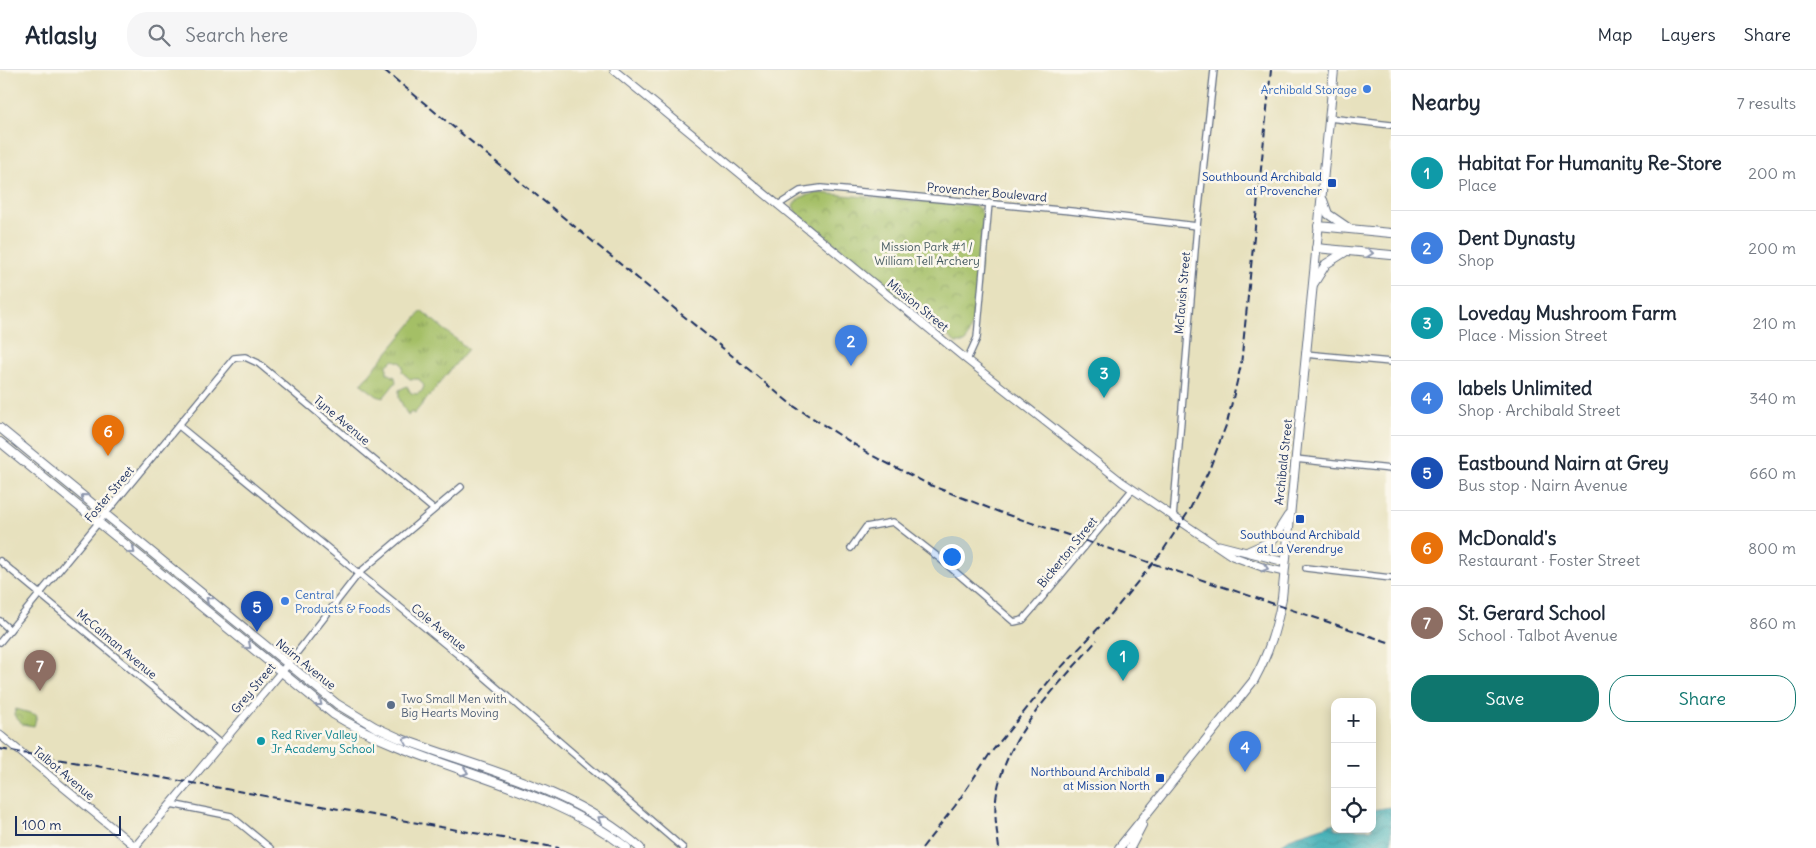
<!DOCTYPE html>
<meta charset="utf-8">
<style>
:root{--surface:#fff;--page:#f6f6f7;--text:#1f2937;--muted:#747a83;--line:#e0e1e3;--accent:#0f766e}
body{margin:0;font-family:Delius,sans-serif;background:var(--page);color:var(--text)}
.controls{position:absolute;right:15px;bottom:15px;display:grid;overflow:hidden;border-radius:10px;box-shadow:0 2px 12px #0003}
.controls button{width:45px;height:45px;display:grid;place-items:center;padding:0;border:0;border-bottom:1px solid var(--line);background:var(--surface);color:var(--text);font:25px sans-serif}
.scale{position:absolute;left:15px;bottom:12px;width:106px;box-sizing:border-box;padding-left:5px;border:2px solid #1b2f5e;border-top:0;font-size:14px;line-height:18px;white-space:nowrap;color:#1b2f5e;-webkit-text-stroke:4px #fbf7ec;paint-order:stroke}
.you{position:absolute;left:951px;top:486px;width:18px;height:18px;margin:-12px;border:4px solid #fff;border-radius:50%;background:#1a73e8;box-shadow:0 0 0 8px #1a73e833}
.badge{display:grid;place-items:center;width:32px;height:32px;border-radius:50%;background:var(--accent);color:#fff;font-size:16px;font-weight:700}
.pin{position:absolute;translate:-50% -41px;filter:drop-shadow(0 1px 2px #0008)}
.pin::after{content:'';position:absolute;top:26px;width:18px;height:15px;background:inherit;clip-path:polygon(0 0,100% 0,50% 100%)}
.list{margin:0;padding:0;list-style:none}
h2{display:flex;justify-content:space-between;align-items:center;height:65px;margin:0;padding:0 20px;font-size:21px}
h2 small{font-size:16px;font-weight:400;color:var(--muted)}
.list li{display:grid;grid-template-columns:32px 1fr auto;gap:15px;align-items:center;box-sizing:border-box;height:75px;padding:0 20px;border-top:1px solid var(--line)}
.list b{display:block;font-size:19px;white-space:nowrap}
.list p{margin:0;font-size:16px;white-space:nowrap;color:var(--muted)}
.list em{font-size:16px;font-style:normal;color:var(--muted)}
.actions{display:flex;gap:10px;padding:15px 20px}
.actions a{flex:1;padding:11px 0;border:1px solid var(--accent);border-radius:20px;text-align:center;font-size:18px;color:var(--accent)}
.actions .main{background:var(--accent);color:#fff}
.icon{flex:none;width:28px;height:28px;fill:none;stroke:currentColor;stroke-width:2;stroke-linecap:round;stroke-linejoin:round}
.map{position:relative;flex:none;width:1391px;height:778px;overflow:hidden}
header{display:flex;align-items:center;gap:30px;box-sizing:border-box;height:70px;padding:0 25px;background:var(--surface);border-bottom:1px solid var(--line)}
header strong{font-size:24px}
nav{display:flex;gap:28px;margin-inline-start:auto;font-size:18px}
.search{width:350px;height:45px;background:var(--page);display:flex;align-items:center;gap:12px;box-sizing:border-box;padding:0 18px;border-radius:20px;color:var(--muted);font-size:19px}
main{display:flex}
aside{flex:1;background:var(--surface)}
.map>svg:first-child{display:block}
</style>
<header>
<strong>Atlasly</strong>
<div class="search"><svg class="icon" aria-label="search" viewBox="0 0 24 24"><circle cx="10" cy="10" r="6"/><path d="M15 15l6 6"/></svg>Search here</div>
<nav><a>Map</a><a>Layers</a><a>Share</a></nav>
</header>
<main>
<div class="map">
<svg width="1391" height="778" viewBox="0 0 1391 778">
<defs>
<pattern id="grass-tufts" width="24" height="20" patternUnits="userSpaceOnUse" patternTransform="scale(1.25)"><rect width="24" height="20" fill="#a4bf66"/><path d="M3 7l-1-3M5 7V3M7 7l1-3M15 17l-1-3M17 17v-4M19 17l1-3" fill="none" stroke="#859c57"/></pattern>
<pattern id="park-crowns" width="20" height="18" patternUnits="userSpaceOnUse" patternTransform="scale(1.25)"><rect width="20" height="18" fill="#a4bf66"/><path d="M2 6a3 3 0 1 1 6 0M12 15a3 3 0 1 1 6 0" fill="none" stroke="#859c57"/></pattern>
<pattern id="water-waves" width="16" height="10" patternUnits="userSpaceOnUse" patternTransform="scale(1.25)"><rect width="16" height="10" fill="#3daeb5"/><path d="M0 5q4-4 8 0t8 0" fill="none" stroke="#328e96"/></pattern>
</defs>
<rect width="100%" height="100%" fill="#fbf7ec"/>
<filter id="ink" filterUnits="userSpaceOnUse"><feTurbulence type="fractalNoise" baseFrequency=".02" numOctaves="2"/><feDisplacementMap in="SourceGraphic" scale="10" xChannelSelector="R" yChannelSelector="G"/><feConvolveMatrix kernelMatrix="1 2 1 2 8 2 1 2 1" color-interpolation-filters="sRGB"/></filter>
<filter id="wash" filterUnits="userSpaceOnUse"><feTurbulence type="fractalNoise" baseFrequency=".0096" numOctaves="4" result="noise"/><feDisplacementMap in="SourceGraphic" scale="20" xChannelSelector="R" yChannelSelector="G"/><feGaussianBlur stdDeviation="1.12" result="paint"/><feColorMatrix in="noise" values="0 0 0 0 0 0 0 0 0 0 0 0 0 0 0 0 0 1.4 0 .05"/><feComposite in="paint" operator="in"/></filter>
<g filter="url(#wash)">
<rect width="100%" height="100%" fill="#e7e1be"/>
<path fill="url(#grass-tufts)" stroke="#607762" d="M422 241 468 279 414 344 411 342 408 346 399 328V320L407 316 411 323 417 324 422 321 424 316 419 309H410L402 302 403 297 400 292 393 290 387 295V303L395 307 396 312 383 328 377 326 361 314Z"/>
<g fill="url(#park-crowns)" stroke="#607762">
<path d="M818 123 975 136 980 139 983 147C980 183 980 242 965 273H956L795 141 793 135C799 126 808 125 818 123Z"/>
<path d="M16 639 37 645 34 656 22 654 14 645Z"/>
</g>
<path fill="url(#water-waves)" stroke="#2c6e8a" d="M1391 737V778H1277L1292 767 1335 753V759H1372V740Z"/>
</g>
<g filter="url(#ink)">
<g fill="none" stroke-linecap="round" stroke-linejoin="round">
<g stroke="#626d80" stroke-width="8">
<g id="minor">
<path d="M1329 48 1391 55"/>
<path d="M778 135 800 121 821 118 1071 141 1197 156"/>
<path d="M1305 284 1391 292"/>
<path d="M967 290 977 268 989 133"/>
<path d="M179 356 473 597 683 778"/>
<path d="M1295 389 1391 399"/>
<path d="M1173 448 1197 156 1214 0"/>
<path d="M851 478 866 457 893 452 938 487 1014 552 1023 550 1036 535 1132 420"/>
<path d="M0 491 221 674"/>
<path d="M1306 498 1391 508"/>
<path d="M0 551 10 560"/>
<path d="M0 572 234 288 245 287 258 293 433 439"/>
<path d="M288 594 359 503 461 417"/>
<path d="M171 734 231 746 270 778"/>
</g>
</g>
<g stroke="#626d80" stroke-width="9">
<g id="tertiary">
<path d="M614 0 967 290 1122 412 1232 486 1262 497 1284 502"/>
<path d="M1219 475 1285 492"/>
<path d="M0 665 137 778"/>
<path d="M134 778 288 594"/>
</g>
</g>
<g stroke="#626d80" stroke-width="10">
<g id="secondary">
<path d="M1323 130 1328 144 1347 157"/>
<path d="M1318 156 1391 163"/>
<path d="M1316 178 1391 185"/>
<path d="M1314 213 1326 194 1345 182"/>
<path d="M0 358 337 634 375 657 399 668C481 699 573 718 640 778"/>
<path d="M0 372 333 644C425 701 540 710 627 778"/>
<path d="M1249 481 1272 471 1288 446"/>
<path d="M1119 778 1254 610C1269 583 1277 558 1282 528L1334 0"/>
<path d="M1130 778 1142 755"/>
</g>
</g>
<use href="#minor" stroke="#fff" stroke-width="5.5"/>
<use href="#tertiary" stroke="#fff" stroke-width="7"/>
<use href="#secondary" stroke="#fff" stroke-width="8"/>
<g stroke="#1b2f5e" stroke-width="2" stroke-dasharray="8 4" stroke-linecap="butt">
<path d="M384 0 792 335 871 385 930 415 999 442 1391 573"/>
<path d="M0 679 559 778"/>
<path d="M922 778 955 736 989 685 1054 605 1108 548 1162 482 1189 441 1209 400 1227 353 1241 295 1271 0"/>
<path d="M999 778C997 762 994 745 996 729 1004 665 1058 617 1097 570"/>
</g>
</g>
<defs><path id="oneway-chevron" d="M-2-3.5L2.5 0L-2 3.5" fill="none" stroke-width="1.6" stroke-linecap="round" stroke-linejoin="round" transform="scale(1.25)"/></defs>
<g stroke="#8d97ae">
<use href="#oneway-chevron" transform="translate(1370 183) rotate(5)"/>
<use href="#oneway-chevron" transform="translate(84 427) rotate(-141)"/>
<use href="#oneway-chevron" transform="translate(132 481) rotate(40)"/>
<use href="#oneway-chevron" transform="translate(1265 498) rotate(17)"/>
<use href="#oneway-chevron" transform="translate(209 530) rotate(-141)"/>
<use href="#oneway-chevron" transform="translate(248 576) rotate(40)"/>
<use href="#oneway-chevron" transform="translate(319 633) rotate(37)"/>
<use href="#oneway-chevron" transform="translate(406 670) rotate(-159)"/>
<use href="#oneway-chevron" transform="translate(465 702) rotate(19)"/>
<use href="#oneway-chevron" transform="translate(601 749) rotate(-147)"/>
</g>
</g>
<g fill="#3f7fe0" stroke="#fbf7ec" stroke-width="2">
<circle cx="1367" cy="19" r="5"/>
<circle cx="285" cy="531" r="5"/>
</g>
<g fill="#1a4fb4" stroke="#fbf7ec" stroke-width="2">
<rect x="1327" y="108" width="10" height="10" rx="2.5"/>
<rect x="1295" y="444" width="10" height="10" rx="2.5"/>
<rect x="1155" y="703" width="10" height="10" rx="2.5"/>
</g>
<circle fill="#5c6f8a" stroke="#fbf7ec" stroke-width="2" cx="391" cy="635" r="5"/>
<circle fill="#0f9aa8" stroke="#fbf7ec" stroke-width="2" cx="261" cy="671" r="5"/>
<g text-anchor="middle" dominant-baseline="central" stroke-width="5" stroke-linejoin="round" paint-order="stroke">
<g font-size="12" fill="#366cbe" stroke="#fbf7ec" text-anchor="end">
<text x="1357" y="19">Archibald Storage</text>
<text x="295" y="524" text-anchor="start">Central<tspan x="295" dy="14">Products &amp; Foods</tspan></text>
</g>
<g font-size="12" fill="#164399" stroke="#fbf7ec" text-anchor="end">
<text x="1322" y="106">Southbound Archibald<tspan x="1322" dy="14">at Provencher</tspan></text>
<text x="1300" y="464" text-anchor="middle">Southbound Archibald<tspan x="1300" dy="14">at La Verendrye</tspan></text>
<text x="1150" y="701">Northbound Archibald<tspan x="1150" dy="14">at Mission North</tspan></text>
</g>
<g font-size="12" fill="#1b2f5e" stroke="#fbf7ec">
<text transform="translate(987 122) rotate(5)">Provencher Boulevard</text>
<text transform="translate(1182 223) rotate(-85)">McTavish Street</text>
<text transform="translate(918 235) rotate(39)">Mission Street</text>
<text transform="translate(342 350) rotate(40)">Tyne Avenue</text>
<text transform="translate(1283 392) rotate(-84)">Archibald Street</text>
<text transform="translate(109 424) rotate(-50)">Foster Street</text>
<text transform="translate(1067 482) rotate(-51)">Bickerton Street</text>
<text transform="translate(439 557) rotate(39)">Cole Avenue</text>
<text transform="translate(117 574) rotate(40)">McCalman Avenue</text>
<text transform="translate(306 594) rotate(39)">Nairn Avenue</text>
<text transform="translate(253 618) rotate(-50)">Grey Street</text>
<text transform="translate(64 703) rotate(40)">Talbot Avenue</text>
</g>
<g font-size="12" fill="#445a60" stroke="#fbf7ec">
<text x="927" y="176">Mission Park #1 /<tspan x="927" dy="14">William Tell Archery</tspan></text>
</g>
<g font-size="12" fill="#4e5e75" stroke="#fbf7ec" text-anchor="start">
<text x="401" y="628">Two Small Men with<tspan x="401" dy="14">Big Hearts Moving</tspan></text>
</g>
<g font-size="12" fill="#0d838f" stroke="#fbf7ec" text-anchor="start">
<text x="271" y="664">Red River Valley<tspan x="271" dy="14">Jr Academy School</tspan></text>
</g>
</g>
</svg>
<div class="controls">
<button>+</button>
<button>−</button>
<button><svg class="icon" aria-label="locate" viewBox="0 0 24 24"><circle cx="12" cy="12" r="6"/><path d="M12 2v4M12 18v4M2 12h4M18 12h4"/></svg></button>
</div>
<div class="scale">100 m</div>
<div class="you"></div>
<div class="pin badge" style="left:1123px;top:611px;background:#0f9aa8">1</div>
<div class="pin badge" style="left:851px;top:296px;background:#3f7fe0">2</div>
<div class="pin badge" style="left:1104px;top:328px;background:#0f9aa8">3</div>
<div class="pin badge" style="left:1245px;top:702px;background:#3f7fe0">4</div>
<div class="pin badge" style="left:257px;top:562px;background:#1a4fb4">5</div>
<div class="pin badge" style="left:108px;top:386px;background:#e8710a">6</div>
<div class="pin badge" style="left:40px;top:621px;background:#8d6e63">7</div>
</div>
<aside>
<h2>Nearby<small>7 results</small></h2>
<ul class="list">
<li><span class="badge" style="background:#0f9aa8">1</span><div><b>Habitat For Humanity Re-Store</b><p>Place</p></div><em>200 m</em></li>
<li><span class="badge" style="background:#3f7fe0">2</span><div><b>Dent Dynasty</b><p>Shop</p></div><em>200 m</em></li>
<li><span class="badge" style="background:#0f9aa8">3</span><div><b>Loveday Mushroom Farm</b><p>Place · Mission Street</p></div><em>210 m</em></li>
<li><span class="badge" style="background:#3f7fe0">4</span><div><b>labels Unlimited</b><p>Shop · Archibald Street</p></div><em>340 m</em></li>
<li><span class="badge" style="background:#1a4fb4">5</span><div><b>Eastbound Nairn at Grey</b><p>Bus stop · Nairn Avenue</p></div><em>660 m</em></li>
<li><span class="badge" style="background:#e8710a">6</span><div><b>McDonald's</b><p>Restaurant · Foster Street</p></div><em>800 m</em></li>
<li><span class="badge" style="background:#8d6e63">7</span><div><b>St. Gerard School</b><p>School · Talbot Avenue</p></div><em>860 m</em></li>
</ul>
<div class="actions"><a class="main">Save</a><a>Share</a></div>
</aside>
</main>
